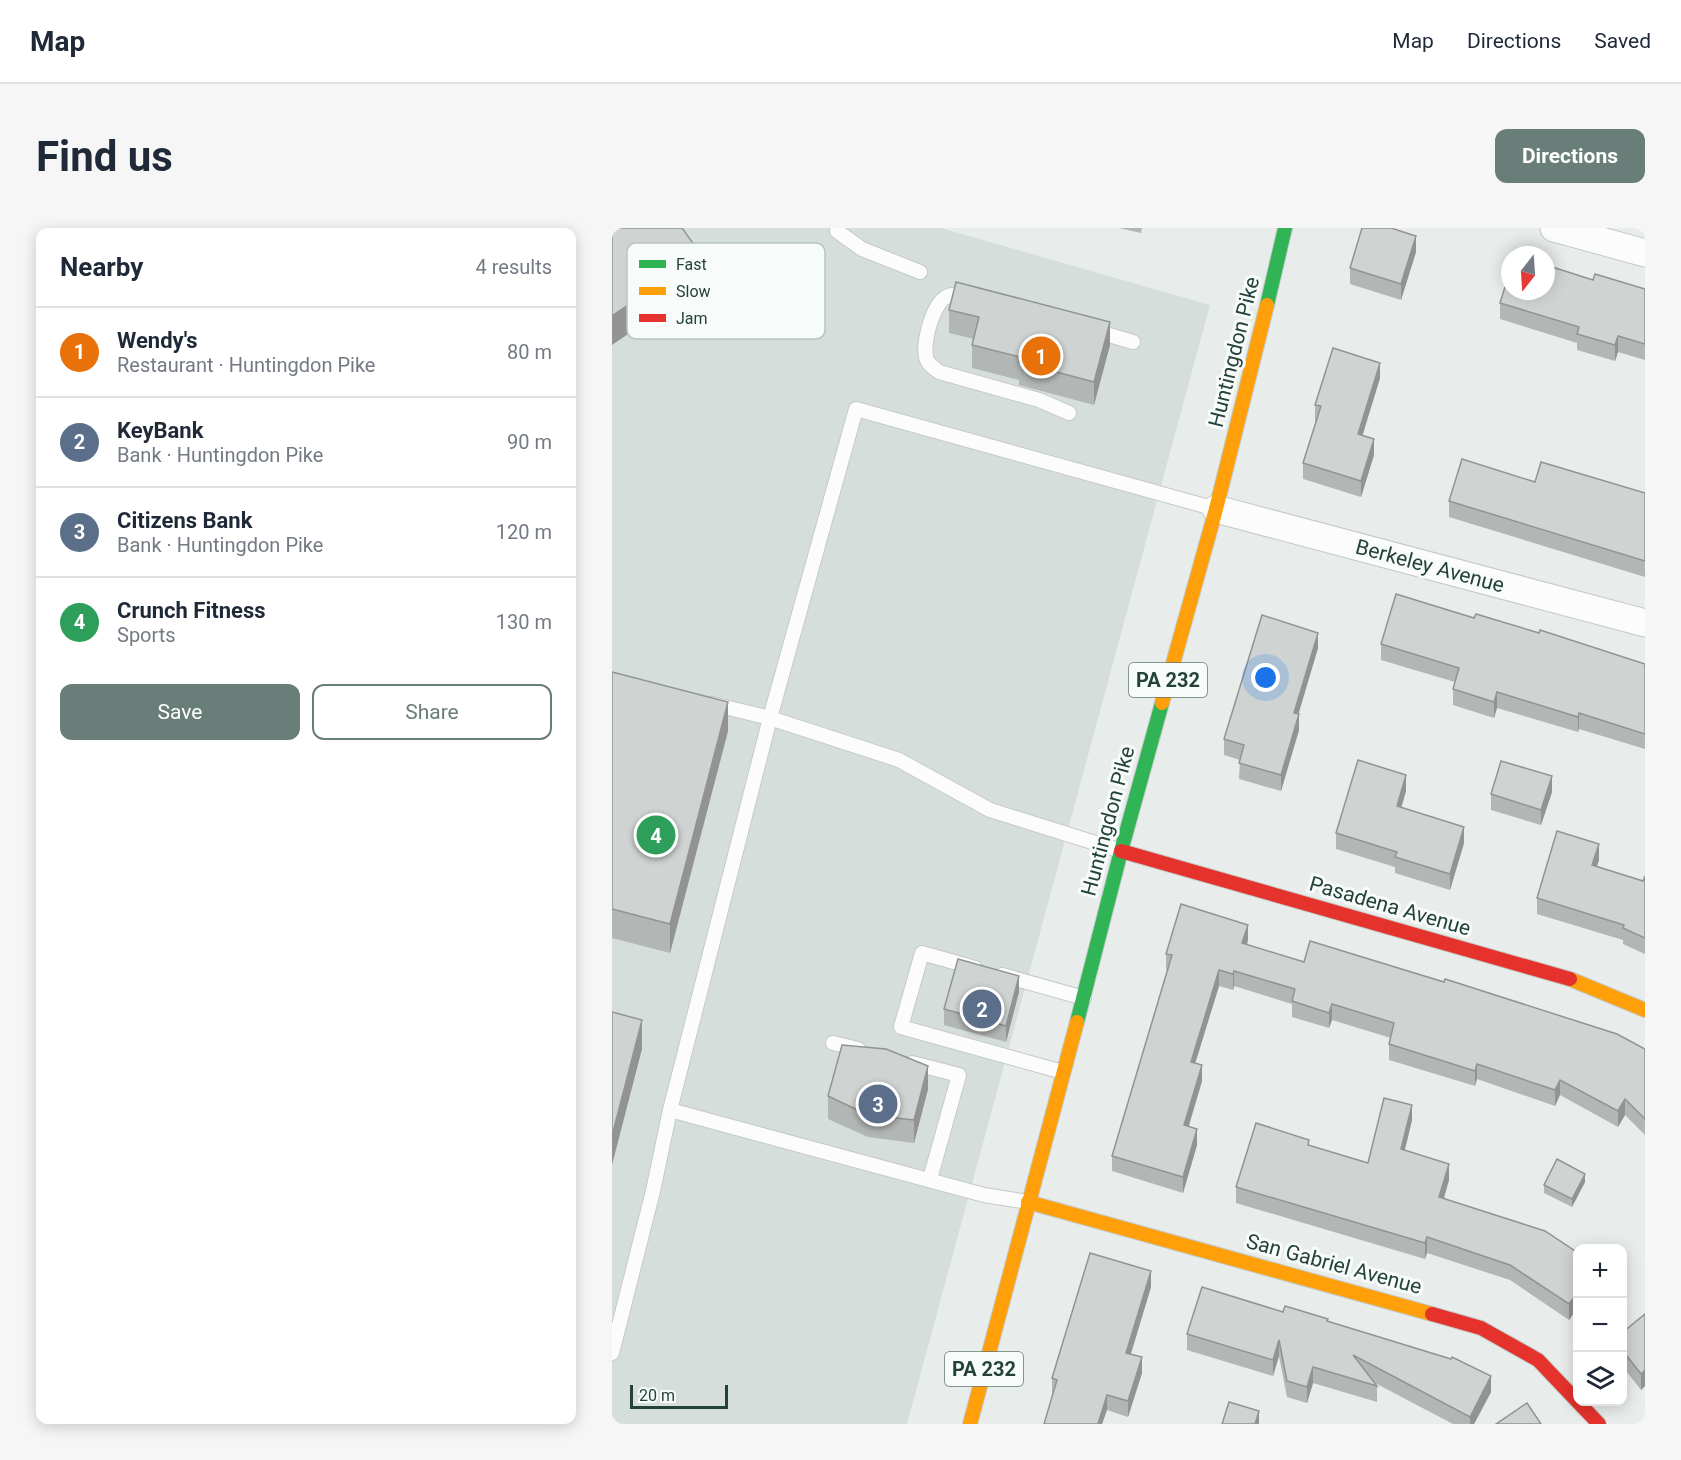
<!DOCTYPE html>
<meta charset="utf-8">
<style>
:root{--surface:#fff;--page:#f6f6f7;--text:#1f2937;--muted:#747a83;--line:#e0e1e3;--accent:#697e78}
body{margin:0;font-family:Roboto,sans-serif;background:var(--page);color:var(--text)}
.controls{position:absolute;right:18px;bottom:18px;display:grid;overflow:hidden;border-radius:12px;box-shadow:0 3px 15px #0003}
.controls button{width:54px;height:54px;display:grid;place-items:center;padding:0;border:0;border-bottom:2px solid var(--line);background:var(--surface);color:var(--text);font:30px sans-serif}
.compass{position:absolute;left:889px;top:18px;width:54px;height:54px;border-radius:50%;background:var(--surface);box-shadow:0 3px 15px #0003;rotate:197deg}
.scale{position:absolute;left:18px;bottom:15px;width:98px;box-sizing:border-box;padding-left:6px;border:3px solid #24423a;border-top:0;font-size:16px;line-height:21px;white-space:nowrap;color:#24423a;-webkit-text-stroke:4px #f7fbf9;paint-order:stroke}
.you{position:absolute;left:654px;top:450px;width:21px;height:21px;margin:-15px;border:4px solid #fff;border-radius:50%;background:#1a73e8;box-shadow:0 0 0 9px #1a73e833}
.badge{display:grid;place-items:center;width:39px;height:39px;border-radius:50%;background:var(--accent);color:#fff;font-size:20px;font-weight:700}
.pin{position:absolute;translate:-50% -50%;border:3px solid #fff;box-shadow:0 2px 6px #0006}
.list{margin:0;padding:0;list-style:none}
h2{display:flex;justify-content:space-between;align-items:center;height:78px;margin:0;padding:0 24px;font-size:26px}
h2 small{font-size:20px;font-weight:400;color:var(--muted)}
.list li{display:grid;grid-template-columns:39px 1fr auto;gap:18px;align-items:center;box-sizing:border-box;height:90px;padding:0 24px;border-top:2px solid var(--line)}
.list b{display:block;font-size:22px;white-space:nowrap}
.list p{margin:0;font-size:20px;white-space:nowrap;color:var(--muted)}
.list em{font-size:20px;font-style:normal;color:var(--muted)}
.actions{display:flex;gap:12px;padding:18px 24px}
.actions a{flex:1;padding:14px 0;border:2px solid var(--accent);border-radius:12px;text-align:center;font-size:21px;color:var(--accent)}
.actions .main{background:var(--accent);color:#fff}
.icon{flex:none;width:33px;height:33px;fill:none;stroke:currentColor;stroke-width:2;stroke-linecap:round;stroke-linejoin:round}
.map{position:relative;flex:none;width:1033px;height:1196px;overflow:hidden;border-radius:12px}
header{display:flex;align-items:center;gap:36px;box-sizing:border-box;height:84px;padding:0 30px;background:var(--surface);border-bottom:2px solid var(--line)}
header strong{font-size:28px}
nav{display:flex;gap:33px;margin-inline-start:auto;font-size:21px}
.intro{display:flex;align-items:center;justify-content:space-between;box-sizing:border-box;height:144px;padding:0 36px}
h1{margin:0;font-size:42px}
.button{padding:15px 27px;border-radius:12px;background:var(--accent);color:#fff;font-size:21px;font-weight:700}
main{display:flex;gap:36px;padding:0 36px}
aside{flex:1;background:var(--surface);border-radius:12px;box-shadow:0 3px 15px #0003}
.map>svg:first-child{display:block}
</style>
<header>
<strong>Map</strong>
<nav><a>Map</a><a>Directions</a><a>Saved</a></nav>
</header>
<div class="intro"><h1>Find us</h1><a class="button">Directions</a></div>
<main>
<aside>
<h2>Nearby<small>4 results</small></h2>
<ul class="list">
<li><span class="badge" style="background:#e8710a">1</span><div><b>Wendy's</b><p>Restaurant · Huntingdon Pike</p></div><em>80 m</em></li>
<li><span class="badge" style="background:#5c6f8a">2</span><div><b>KeyBank</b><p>Bank · Huntingdon Pike</p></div><em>90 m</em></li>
<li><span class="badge" style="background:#5c6f8a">3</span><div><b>Citizens Bank</b><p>Bank · Huntingdon Pike</p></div><em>120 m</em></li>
<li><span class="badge" style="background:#2e9e5b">4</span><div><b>Crunch Fitness</b><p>Sports</p></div><em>130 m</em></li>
</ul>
<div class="actions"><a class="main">Save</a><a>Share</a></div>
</aside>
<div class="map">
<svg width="1033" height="1196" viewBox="0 0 1033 1196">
<rect width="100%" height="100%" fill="#e8edeb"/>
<path fill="#d6dedb" d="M0 0H329L598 77 295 1196H0Z"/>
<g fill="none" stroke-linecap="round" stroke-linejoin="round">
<g stroke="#c5cac8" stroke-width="16">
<g id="lane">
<path d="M225 3 250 21 308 44"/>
<path d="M357 69C349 67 341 65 334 69 320 77 308 121 316 134 319 138 323 141 327 144L427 172 457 185"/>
<path d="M480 102 521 114"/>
<path d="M100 476 158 490 287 532 378 582 509 623"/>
<path d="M363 740 310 725 289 799 451 844"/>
<path d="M390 747 472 770"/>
<path d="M221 815 246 821"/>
<path d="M300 835 347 847 318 951"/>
<path d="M58 882 372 967 416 974"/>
<path d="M0 1125 41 963 58 882 158 490 244 181 604 281"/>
</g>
</g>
<g stroke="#c5cac8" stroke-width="29">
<g id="street">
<path d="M942 0 1033 25"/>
<path d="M604 281 1033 395"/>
</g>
</g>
<g stroke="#c3cbc8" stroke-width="16">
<g id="fast">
<path d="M655 77 673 0"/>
<path d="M465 794 509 623 550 475"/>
</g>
</g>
<g stroke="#c3cbc8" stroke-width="16">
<g id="slow">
<path d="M550 475 604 281 655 77"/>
<path d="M958 751 1033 782"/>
<path d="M416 974 820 1086"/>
<path d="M358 1196 465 794"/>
</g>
</g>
<g stroke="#c3cbc8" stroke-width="16">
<g id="jam">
<path d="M509 623 958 751"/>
<path d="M820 1086 869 1100 926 1132 987 1196"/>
</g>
</g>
<use href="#lane" stroke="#fcfcfc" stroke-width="14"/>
<use href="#street" stroke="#fcfcfc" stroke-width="27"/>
<use href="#fast" stroke="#30b455" stroke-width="14"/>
<use href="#slow" stroke="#ff9f0a" stroke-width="14"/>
<use href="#jam" stroke="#e5322d" stroke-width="14"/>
</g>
<g fill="#b2b6b5">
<path d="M507 0H530L529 5Z"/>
<path d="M804 24 789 72 738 56V40Z"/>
<path d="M981 52 1033 61V132L1006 124 1003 133 965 122V115L888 91V75Z"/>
<path d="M337 82 498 117 482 177 407 157V152L360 140V117L362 111 337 105Z"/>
<path d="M768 150 750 208 762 227 749 269 691 251V235L704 193H703V177Z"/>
<path d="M1033 265V349L837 289V273Z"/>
<path d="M862 390 927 405 1033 436V521L967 501 966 504 885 480 882 490 841 477V461L843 454 769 432V416Z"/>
<path d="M706 420 686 486 687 502 669 563 627 551 628 532 612 527V511Z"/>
<path d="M0 444 116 503 58 725 0 710Z"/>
<path d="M794 563 789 580 852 615 838 662 783 645V639L724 621V605Z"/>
<path d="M940 564 929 597 879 582V566Z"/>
<path d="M987 632 985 638 1031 653 1033 648V726L1011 716V712L925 686V670Z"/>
<path d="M636 712 635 717 692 734 1033 821V907L1013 887 1006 899 948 867 943 878 865 851 863 858 777 832V816L779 810 720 792 717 800 680 789V776L622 758 621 762 607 758 583 835 590 853 577 898 585 917 571 965 500 943V928L555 742 554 741V726Z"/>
<path d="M407 764 394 814 332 797V781Z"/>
<path d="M316 861 302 915 256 909 216 891V868Z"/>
<path d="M800 892 793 922 837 952 832 971 966 1025V1079L957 1092 898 1052 815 1025 813 1031 624 975V959L697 917 756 935Z"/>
<path d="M973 954 960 979 932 965V957Z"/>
<path d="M539 1059 519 1126 530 1145 516 1189 495 1182 490 1196H432L441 1166H440V1150Z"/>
<path d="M671 1084 716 1093 879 1164 862 1196H841L761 1154 765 1158V1174L701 1155 695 1175 675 1169 667 1128 661 1148 575 1122V1106Z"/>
<path d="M1033 1086V1158L1029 1162 1011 1139V1104Z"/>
</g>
<g fill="#919493">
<path d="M804 8V24L789 72V56Z"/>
<path d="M83 18V47L69 57V70L0 117V88L62 32Z"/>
<path d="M498 94V117L482 177V154Z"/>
<path d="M1006 108V124L1003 133V117Z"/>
<path d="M768 135V150L746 222V206Z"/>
<path d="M762 211V227L749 269V253Z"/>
<path d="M706 405V420L682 501V485Z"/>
<path d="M885 464V480L882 490V474Z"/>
<path d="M116 474V503L58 725V696Z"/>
<path d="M967 485V501L966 504V489Z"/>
<path d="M687 486V502L669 563V547Z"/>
<path d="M794 547V563L785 594V578Z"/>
<path d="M940 548V564L929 597V582Z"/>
<path d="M852 599V615L838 662V646Z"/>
<path d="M987 616V632L980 653V637Z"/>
<path d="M636 697V712L630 731V715Z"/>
<path d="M607 742V758L579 849V834Z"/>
<path d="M622 743V758L621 762V746Z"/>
<path d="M407 748V764L394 814V798Z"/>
<path d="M720 776V792L717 800V785Z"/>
<path d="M30 792V821L0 937V908Z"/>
<path d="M865 836V851L863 858V843Z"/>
<path d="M590 837V853L572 913V897Z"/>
<path d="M316 838V861L302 915V892Z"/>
<path d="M948 852V867L943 878V862Z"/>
<path d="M1013 871V887L1006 899V883Z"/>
<path d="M800 877V892L789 937V921Z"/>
<path d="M585 901V917L571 965V949Z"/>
<path d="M837 936V952L827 985V969Z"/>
<path d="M973 946V954L960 979V971Z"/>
<path d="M815 1009V1025L813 1031V1015Z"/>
<path d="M539 1043V1059L514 1141V1125Z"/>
<path d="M966 1064V1079L957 1092V1076Z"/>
<path d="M667 1112V1128L661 1148V1132Z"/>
<path d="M530 1129V1145L516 1189V1173Z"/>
<path d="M701 1139V1155L695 1175V1159Z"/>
<path d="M1033 1142V1158L1029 1162V1146Z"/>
<path d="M879 1148V1164L862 1196H858V1189Z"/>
<path d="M495 1167V1182L490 1196H486Z"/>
<path d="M647 1183V1196H643Z"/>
</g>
<g fill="#cfd4d2" stroke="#919493" stroke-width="1.5">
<path d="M0 0H70L83 18 62 32 69 41 0 88Z"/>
<path d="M750 0H779L804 8 789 56 738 40Z"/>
<path d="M934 37 981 52 983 46 1033 61V116L1006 108 1003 117 965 106 967 99 888 75 898 43V63H934Z"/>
<path d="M344 54 498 94 482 154 407 134 408 129 360 117 367 89 337 82Z"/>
<path d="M721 120 768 135 746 206 762 211 749 253 691 235 709 178 703 177Z"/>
<path d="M850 231 923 254 929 234 1033 265V333L837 273Z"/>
<path d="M784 366 862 390 864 386 927 405 928 402 1033 436V506L967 485 966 489 885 464 882 474 841 461 847 440 769 416Z"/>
<path d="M650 387 706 405 682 485 687 486 669 547 627 535 632 517 612 511Z"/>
<path d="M0 444 116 474 58 696 0 681Z"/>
<path d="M746 532 794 547 785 578 852 599 838 646 783 629 785 624 724 605Z"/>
<path d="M889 533 940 548 929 582 879 566Z"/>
<path d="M945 603 987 616 980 637 1031 653 1033 648V710L1011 700 1012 697 925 670Z"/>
<path d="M569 676 636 697 630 715 692 734 698 713 832 754 833 751 1005 806 1033 821V891L1013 871 1006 883 948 852 943 862 865 836 863 843 777 816 782 795 720 776 717 785 680 773 683 761 622 743 621 746 607 742 579 834 590 837 572 897 585 901 571 949 500 928 560 727 554 726Z"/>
<path d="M346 731 407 748 394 798 332 781Z"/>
<path d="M0 784 30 792 0 908Z"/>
<path d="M230 817 274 821 316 838 302 892 256 887 216 868Z"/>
<path d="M772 870 800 877 789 921 837 936 827 969 933 1003 966 1025V1064L957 1076 898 1037 815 1009 813 1015 624 959 644 895 697 912 696 917 756 935Z"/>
<path d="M945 931 973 946 960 971 932 957Z"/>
<path d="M478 1025 539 1043 514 1125 530 1129 516 1173 495 1167 486 1196H432L445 1152 440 1150Z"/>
<path d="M590 1059 671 1084 673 1078 716 1091 715 1093 839 1131 840 1129 879 1148 858 1189 741 1127 765 1158 701 1139 695 1159 675 1153 667 1112 661 1132 575 1106Z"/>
<path d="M1033 1086V1142L1029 1146 1011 1123V1104Z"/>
<path d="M617 1174 647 1183 643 1196H610Z"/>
<path d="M915 1175 929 1196H884Z"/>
</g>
<g text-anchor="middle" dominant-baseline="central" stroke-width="6" stroke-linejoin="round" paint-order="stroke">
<g fill="#f7fbf9" stroke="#637a73" stroke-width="1.5">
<rect x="517" y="435" width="78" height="34" rx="4.5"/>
<rect x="333" y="1124" width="78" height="34" rx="4.5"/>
</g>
<g font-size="20" font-weight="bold" fill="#24423a">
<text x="556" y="452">PA 232</text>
<text x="372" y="1141">PA 232</text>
</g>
<g font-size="21" fill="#24423a" stroke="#f7fbf9">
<text transform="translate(622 124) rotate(-76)">Huntingdon Pike</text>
<text transform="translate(818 338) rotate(15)">Berkeley Avenue</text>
<text transform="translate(496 593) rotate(-75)">Huntingdon Pike</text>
<text transform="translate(778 678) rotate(16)">Pasadena Avenue</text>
<text transform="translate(722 1036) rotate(15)">San Gabriel Avenue</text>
</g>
</g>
<rect x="15" y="15" width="198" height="96" rx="9" fill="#f7fbf9" stroke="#b8c4c0" stroke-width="1.5"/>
<rect x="27" y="32" width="27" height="8" fill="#30b455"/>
<rect x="27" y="59" width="27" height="8" fill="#ff9f0a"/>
<rect x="27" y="86" width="27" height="8" fill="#e5322d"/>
<g font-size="16" fill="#24423a">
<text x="64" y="42">Fast</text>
<text x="64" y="69">Slow</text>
<text x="64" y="96">Jam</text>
</g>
</svg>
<div class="controls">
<button>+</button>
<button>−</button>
<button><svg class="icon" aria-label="layers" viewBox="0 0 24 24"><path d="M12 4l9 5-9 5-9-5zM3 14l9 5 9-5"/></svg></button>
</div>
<svg class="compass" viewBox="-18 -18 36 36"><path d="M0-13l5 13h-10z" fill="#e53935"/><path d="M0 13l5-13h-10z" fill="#747a83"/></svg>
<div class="scale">20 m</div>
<div class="you"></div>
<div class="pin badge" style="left:429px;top:128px;background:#e8710a">1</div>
<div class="pin badge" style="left:370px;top:781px;background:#5c6f8a">2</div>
<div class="pin badge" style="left:266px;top:876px;background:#5c6f8a">3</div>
<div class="pin badge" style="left:44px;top:607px;background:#2e9e5b">4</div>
</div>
</main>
